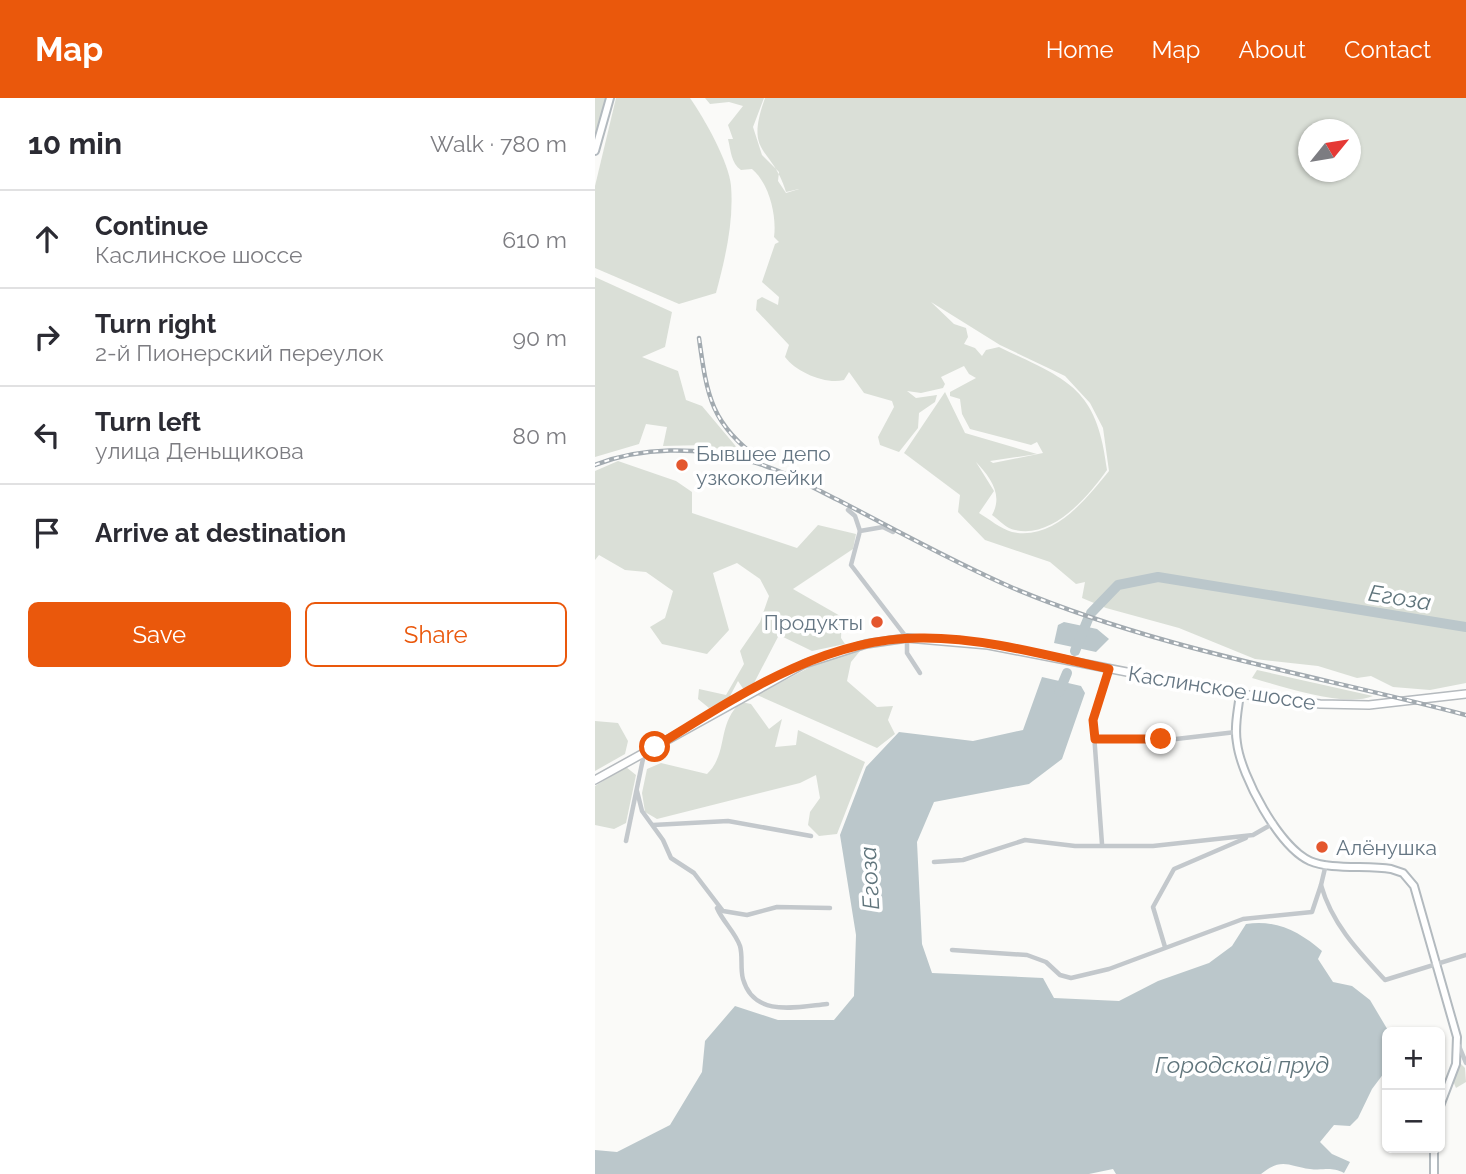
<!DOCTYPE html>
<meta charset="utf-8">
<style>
:root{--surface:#fff;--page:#f2f2f3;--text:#2b2b33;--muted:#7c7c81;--line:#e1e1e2;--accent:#ea580c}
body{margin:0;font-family:Raleway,sans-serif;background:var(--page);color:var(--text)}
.controls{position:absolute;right:21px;bottom:21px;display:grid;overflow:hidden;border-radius:10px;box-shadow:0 2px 5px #0004}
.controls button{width:63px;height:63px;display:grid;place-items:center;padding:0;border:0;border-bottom:2px solid var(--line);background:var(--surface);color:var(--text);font:35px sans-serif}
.compass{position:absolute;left:703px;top:21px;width:63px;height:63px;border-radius:50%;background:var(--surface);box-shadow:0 2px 5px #0004;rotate:60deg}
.stop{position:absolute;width:21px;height:21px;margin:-16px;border:5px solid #ea580c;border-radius:50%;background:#fff}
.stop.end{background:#ea580c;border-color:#fff;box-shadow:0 2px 7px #0008}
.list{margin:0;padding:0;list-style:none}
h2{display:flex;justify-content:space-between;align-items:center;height:91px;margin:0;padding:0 28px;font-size:30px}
h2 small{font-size:23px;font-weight:400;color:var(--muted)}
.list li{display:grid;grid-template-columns:46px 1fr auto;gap:21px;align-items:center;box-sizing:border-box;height:98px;padding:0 28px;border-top:2px solid var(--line)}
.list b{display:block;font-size:26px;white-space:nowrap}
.list p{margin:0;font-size:23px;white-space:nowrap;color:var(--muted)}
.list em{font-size:23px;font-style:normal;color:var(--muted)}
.actions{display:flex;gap:14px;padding:21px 28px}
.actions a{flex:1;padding:16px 0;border:2px solid var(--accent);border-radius:10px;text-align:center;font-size:24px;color:var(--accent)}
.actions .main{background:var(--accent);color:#fff}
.icon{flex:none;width:38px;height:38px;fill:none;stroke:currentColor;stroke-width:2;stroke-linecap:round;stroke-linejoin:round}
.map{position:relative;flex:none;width:871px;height:1076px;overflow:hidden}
header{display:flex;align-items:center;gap:42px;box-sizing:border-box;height:98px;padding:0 35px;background:var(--accent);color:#fff}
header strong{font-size:33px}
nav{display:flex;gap:38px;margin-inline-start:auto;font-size:24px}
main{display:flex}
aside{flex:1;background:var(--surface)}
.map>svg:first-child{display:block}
</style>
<header>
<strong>Map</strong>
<nav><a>Home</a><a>Map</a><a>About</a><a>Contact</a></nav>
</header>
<main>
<aside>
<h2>10 min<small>Walk · 780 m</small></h2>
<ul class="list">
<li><svg class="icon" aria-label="ahead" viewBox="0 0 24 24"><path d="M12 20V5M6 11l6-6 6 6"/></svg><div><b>Continue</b><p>Каслинское шоссе</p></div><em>610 m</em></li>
<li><svg class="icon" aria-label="right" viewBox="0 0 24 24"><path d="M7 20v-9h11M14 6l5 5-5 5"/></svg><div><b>Turn right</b><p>2-й Пионерский переулок</p></div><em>90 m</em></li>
<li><svg class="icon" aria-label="left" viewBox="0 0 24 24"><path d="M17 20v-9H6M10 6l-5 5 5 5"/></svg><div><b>Turn left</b><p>улица Деньщикова</p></div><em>80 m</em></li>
<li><svg class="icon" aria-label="arrive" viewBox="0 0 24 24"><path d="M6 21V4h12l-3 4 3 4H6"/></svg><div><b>Arrive at destination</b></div></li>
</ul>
<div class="actions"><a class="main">Save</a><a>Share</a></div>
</aside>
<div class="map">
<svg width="871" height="1076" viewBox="0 0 871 1076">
<rect width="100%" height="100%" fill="#fafaf8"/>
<g fill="#dadfd7" fill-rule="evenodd">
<path d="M0 0H11L0 39Z"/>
<path d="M21 0H95C109 20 134 64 136 88 139 124 130 161 121 195L84 206 0 170V88Z"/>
<path d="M110 0H169L158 29 167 57 184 74 183 83 191 95 204 91 191 94C177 47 149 59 170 0H871V585L835 592 798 589 776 578 762 580 723 568 660 561 584 530 511 510 487 500 490 484 481 486 455 464 390 442 363 414 365 397 309 355 350 294 370 335 442 356 395 363 398 365 448 355 442 344 436 347 375 331 367 316 365 301 355 298V294L381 280 374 276 369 268 346 279 350 286 348 290 326 295 312 293 321 300 342 297 340 304 324 315 323 330 304 354 285 347 283 339 299 309 297 303 269 295 254 274 249 282C231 287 201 274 190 259L194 247 161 212 162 202 167 199 183 207 184 199 167 184 180 146 184 144 179 139C182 118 174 85 157 71L146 72C136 65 136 53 133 41H138L133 27 148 8 134 4 115 6ZM713 32H755V74H713ZM336 204 405 247 470 278 495 305 508 330 514 373C491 401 459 443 417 434 406 431 394 421 384 415L399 393 381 364C394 378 409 396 397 417 404 422 412 431 420 432 457 441 493 399 512 372 502 289 473 282 404 249L391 252 387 258 380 250 369 246 373 239 371 230 359 226Z"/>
<path d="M0 179 77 214 70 249 47 259 83 273 91 302 107 308 149 358 110 347 68 348 72 329 51 326 44 346 0 359Z"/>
<path d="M23 363 81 383 97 394V415L202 450 223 427 261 436 258 451 198 491 247 519 246 540 250 546 217 553 184 537 158 587 149 592 143 583 134 600 114 610 103 601 104 591 131 597 149 566 145 553 165 524 174 498 165 481 142 465 118 475 134 532 112 556 67 546 55 529 70 520 78 493 51 474 30 472 4 457 0 462V373Z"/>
<path d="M265 553 256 564 252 583 282 609 298 608 293 622 300 636 282 650 162 597 238 557Z"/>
<path d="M662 572 778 598C750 610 686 588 657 580Z"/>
<path d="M146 604 156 606 174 631 187 621 180 649 201 647 203 632 270 664 242 736 224 738 213 727 215 714 225 700 221 677 205 685 62 721 50 714 47 695 52 671 66 665 112 676C134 655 121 627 146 604Z"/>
<path d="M0 623 23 625 33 643 30 656 0 673Z"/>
<path d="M31 669 41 677 31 725 19 731 0 727V688Z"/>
<path d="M866 966 870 970 871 984 861 990 858 983Z"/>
</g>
<g fill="#bbc7cb">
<path d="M469 524 502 531 514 541 501 554 459 545 463 527Z"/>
<path d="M447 579 486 588 490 595 467 661 434 686 339 704 322 744 327 846 337 875 448 880 459 900 524 903 563 883 614 865 637 848 651 826C681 821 705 834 727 853L723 861 738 884 757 888 775 902 794 934 792 971 777 991 763 1020 755 1028 739 1027 725 1044 737 1056 755 1064 749 1075C735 1068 729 1073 715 1071 693 1068 687 1059 666 1076H521L518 1071 494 1076H0V1052L22 1054 75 1027 107 974 110 943 140 908 183 922H239L259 898 261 837 245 737 271 669 304 634 378 643 428 632Z"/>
</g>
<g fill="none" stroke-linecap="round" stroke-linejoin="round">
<g stroke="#bbc7cb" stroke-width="10">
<path d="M496 515 523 487 563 479 871 529"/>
<path d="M480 553 493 521"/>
<path d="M464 594 472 575"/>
</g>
<g stroke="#b3babf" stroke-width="10">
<g id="secondary">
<path d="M0 53 15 0"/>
<path d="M645 596C643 612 639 629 642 645 646 678 684 749 715 763 735 772 773 767 796 771L808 775 819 788 862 939 861 966 845 1008"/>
<path d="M839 1076V1050"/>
</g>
</g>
<g stroke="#b5babe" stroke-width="10">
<path id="primary" d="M0 682 209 566 271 546 312 540 393 547 645 596 725 606 774 607 871 596"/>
</g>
<g stroke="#c3c8cc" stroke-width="4.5">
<path d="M253 412 260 418 265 433"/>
<path d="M298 434 288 429 265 433 256 467 312 540V555L325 575"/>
<path d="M500 641H566"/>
<path d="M581 641 641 634"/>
<path d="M42 693 47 713 68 742 76 760 99 775 128 813 152 817 182 809 235 810"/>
<path d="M58 727 133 723 216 738"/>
<path d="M31 743 49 656"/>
<path d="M507 746 498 622 514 571"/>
<path d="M339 764 368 762 430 742 480 748H558L658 737 679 725"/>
<path d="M726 787 731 766"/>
<path d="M122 810C128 824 140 834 145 848 148 858 145 870 148 881 159 920 202 909 232 906"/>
<path d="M570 849 558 809 579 771 651 740"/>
<path d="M357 852 432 857 451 864 465 877 476 880 514 871 648 821 717 814 726 787C737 826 763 853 790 882L871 857"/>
<path d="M864 948 871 965"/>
</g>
<use href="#secondary" stroke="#fff" stroke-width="6"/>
<use href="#primary" stroke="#fff" stroke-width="7"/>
<g stroke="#a2aab0" stroke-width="4.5">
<g id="rail">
<path d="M104 240C112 298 116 327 166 362"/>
<path d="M0 367C48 348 102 349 151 362 183 370 213 387 243 402 301 432 358 464 418 490 563 551 719 577 871 617"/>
</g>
</g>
<use href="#rail" stroke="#fff" stroke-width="2" stroke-dasharray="5" stroke-linecap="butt"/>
</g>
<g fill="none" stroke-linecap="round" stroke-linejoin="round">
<path stroke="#ea580c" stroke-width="9" d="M60 649C141 599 230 538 329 540 391 540 454 558 514 571L498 622 500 641H566"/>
</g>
<g fill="#e4572e" stroke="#fff" stroke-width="2.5">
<circle cx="87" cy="367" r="7"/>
<circle cx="282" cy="524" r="7"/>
<circle cx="727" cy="749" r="7"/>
</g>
<g text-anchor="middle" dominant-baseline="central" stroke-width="7" stroke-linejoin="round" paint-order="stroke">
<g font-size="21" fill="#657683" stroke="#fff" text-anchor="start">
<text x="101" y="355">Бывшее депо<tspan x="101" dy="24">узкоколейки</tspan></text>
<text x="268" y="524" text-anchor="end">Продукты</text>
<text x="741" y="749">Алёнушка</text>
</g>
<g font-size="21" fill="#657683" stroke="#fff">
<text transform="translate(627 590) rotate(9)">Каслинское шоссе</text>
</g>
<g font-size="23" font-style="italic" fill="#60757c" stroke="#fff">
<text transform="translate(805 499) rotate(9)">Егоза</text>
<text transform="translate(274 780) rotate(-93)">Егоза</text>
<text x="647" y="966">Городской пруд</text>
</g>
</g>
</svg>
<div class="controls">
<button>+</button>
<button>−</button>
</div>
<svg class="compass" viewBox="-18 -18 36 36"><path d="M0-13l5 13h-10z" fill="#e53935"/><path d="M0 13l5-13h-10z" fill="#7c7c81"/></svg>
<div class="stop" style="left:60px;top:649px"></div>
<div class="stop end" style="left:566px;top:641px"></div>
</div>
</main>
